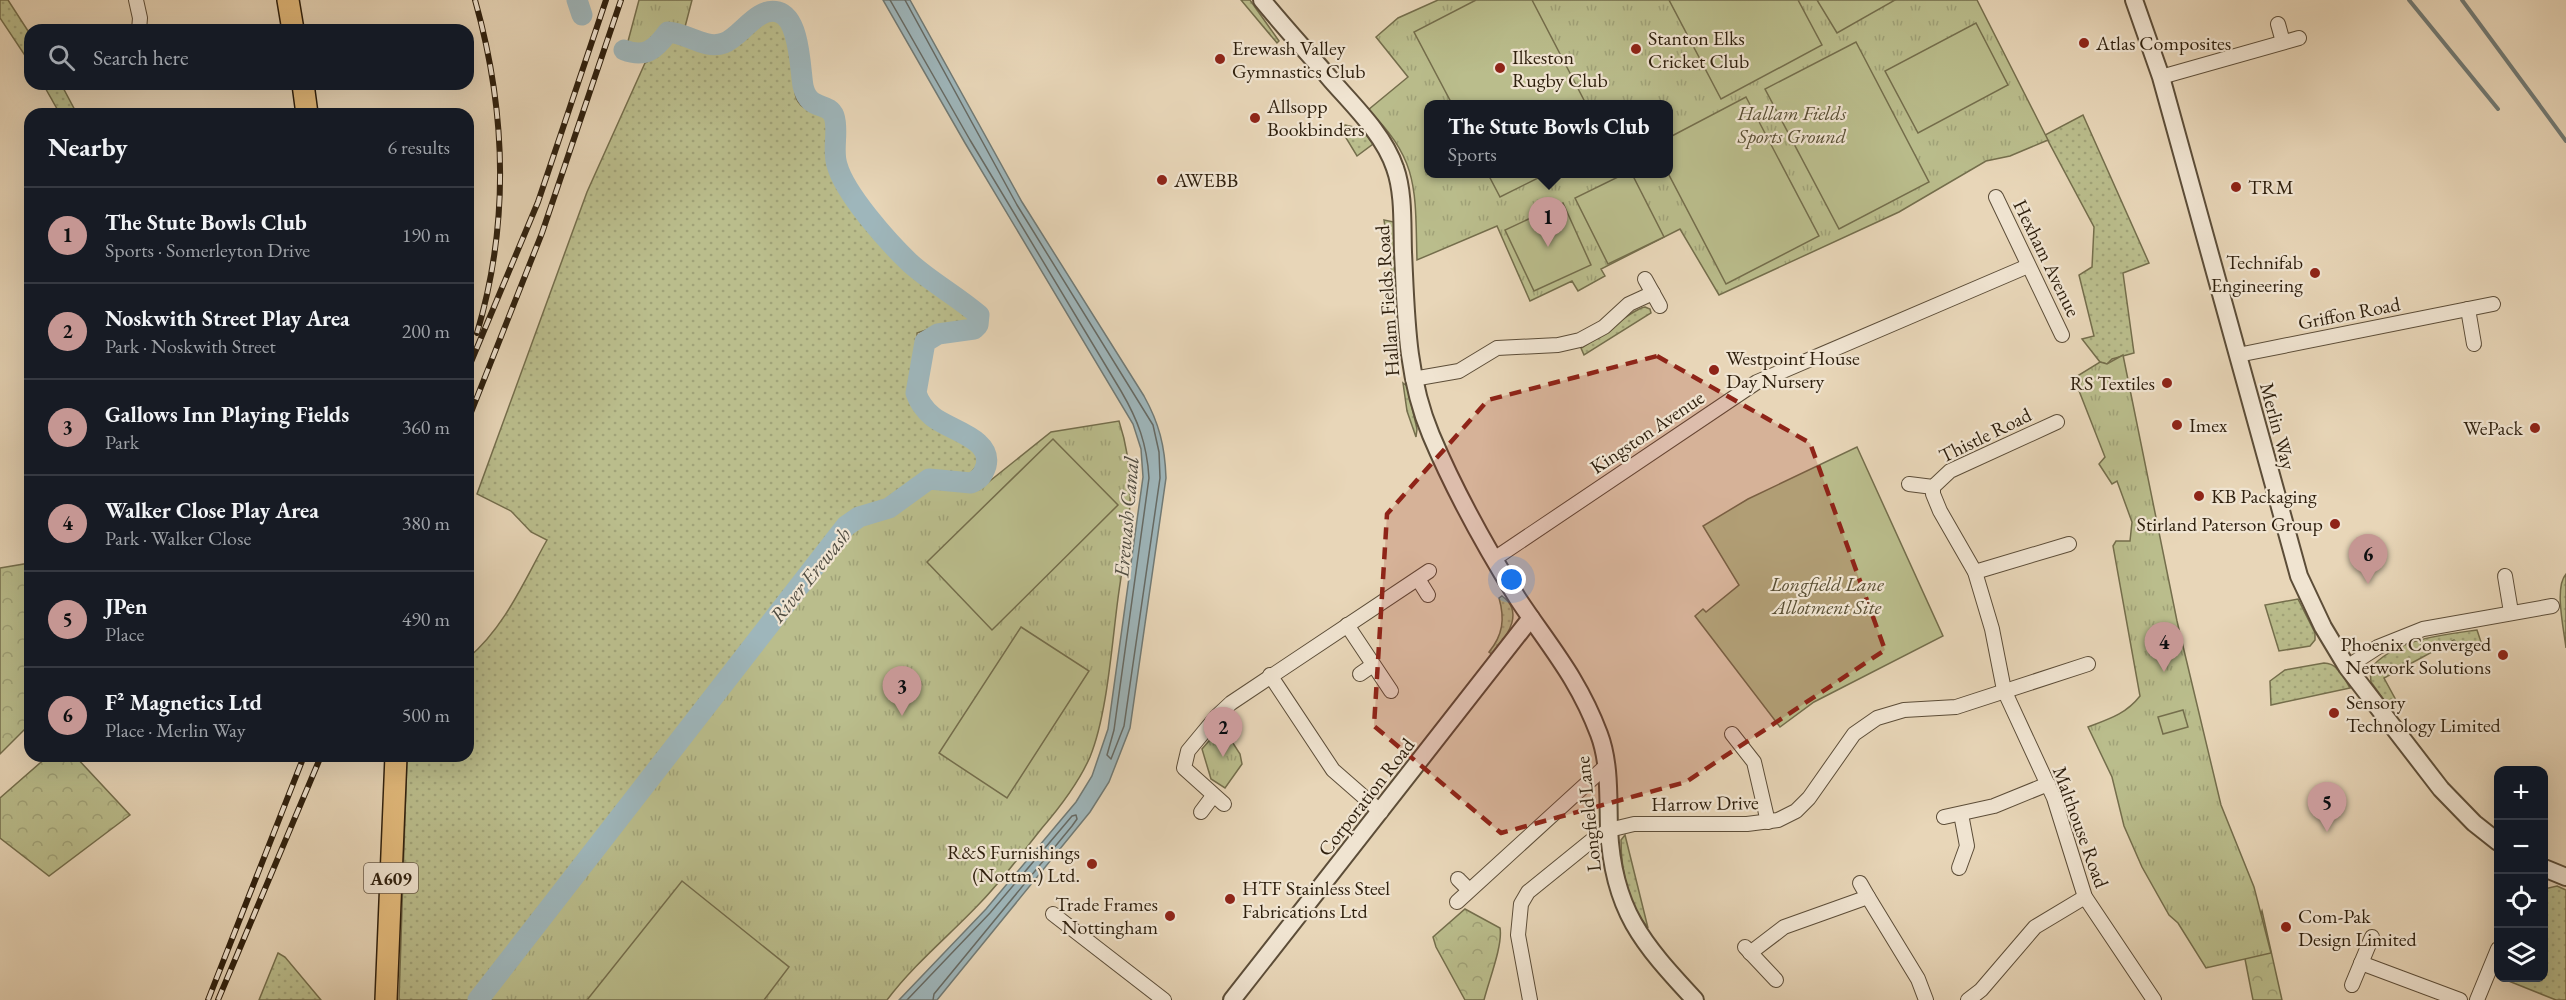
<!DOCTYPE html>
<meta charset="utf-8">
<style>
:root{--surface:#171b24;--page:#242831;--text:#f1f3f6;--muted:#9ea1a6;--line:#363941;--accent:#c59692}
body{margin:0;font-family:"EB Garamond",serif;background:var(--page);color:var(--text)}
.controls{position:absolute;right:18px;bottom:18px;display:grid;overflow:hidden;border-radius:12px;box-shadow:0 6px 24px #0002}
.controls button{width:54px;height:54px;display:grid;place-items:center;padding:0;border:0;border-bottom:2px solid var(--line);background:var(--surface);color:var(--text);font:30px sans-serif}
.you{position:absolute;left:1512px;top:580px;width:21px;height:21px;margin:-15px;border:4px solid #fff;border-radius:50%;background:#1a73e8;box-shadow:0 0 0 9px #1a73e833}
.badge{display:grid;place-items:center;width:39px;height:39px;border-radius:50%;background:var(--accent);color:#111;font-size:20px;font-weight:700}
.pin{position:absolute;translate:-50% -50px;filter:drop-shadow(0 2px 3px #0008)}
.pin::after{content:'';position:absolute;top:32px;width:21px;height:18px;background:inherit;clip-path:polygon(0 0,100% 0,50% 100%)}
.popup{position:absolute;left:1424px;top:100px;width:249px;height:78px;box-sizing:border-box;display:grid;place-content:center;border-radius:12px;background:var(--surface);filter:drop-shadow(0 2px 4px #0005);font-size:20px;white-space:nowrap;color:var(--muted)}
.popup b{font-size:22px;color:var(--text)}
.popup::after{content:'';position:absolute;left:50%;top:100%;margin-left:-12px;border:12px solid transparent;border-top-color:var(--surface)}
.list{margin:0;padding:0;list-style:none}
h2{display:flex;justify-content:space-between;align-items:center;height:78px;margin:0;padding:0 24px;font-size:26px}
h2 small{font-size:20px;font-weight:400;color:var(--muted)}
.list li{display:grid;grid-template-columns:39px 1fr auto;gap:18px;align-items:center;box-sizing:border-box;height:96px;padding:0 24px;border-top:2px solid var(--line)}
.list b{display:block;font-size:22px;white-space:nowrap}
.list p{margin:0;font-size:20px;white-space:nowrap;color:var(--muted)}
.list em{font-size:20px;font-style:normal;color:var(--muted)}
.icon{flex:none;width:33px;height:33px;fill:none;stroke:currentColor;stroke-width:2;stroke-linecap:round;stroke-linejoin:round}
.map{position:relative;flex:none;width:2566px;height:1000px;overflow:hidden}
.search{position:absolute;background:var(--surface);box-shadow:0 6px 24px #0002;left:24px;top:24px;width:450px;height:66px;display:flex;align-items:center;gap:15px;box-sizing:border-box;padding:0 21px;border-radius:18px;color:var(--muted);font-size:22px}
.panel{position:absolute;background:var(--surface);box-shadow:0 6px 24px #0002;left:24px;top:108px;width:450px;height:654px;border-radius:18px}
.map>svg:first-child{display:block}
</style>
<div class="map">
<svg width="2566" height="1000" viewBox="0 0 2566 1000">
<defs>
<pattern id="grass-dots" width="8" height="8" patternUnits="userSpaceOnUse" patternTransform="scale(1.5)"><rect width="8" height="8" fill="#babd8c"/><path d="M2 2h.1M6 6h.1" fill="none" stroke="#a0a278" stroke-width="1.8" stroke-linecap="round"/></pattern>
<pattern id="forest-crowns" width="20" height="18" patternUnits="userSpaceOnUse" patternTransform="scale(1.5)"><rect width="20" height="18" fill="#babd8c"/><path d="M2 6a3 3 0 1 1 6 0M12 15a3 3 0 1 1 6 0" fill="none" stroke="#a0a278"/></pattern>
<pattern id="park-tufts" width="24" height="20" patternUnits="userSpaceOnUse" patternTransform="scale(1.5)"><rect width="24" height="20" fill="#babd8c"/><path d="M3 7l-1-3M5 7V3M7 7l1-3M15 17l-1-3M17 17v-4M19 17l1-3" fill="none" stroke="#a0a278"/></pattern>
</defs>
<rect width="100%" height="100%" fill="#e8d6b8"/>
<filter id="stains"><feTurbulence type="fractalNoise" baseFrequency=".00333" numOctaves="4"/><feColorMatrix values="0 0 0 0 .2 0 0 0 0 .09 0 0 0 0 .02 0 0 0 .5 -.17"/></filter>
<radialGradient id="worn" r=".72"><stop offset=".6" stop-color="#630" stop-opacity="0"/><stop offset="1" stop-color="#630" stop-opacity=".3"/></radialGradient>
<g fill="url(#grass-dots)" stroke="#746e4c" stroke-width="1.5">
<path d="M0 0H8L30 34V63L0 18Z"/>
<path d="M1241 0H1250L1279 41 1277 43Z"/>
<path d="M773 15 785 22C787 38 797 52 798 67 798 73 795 80 795 86 793 109 810 110 827 117L830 123V163L843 194 907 264 973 318V322L968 326 929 329 917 333 918 364 911 398C917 407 924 417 933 424 950 436 974 437 983 458L970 474 927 471 890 501 856 509 847 514 715 680 688 721 470 1000H399L407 756H468V658C505 627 524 581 547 540L531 532 511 511 477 494 587 192 645 63 654 58 670 36 677 35 715 52C739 47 750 19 773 15Z"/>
<path d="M43 84H61L77 114H60Z"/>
<path d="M2083 115 2149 263 2123 273 2134 353 2112 359 2107 364 2100 362 2082 339 2094 336 2079 275 2092 267 2094 227 2045 135Z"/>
<path d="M1345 125 1362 129 1373 144 1357 156 1340 128Z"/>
<path d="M1384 220 1394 222 1398 314Z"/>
<path d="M1645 307 1650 309 1651 313 1584 355 1581 348C1598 339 1632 309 1645 307Z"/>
<path d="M1403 383 1407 386 1417 429 1416 437 1407 411Z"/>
<path d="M2566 574V648C2564 630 2554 587 2566 574Z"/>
<path d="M1502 596C1526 613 1505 638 1493 655L1489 652C1503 635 1505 619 1499 598Z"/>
<path d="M2298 599 2315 633V640L2310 646 2279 651 2265 605Z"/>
<path d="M2477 630 2481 642 2463 651 2454 640 2384 678 2397 702 2389 707 2371 682 2370 669C2395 639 2441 635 2477 630Z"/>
<path d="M2324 663C2338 663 2344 678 2350 688L2271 705 2270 681 2285 670Z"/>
<path d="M1625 835 1648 928C1628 903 1621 871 1621 840Z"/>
<path d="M2557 886 2566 890V1000H2556L2506 980 2508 978H2544V889Z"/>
<path d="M278 953 285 957 321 1000H259Z"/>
</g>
<g fill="url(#forest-crowns)" stroke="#746e4c" stroke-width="1.5">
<path d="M30 563V724L0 754V568Z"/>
<path d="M48 756H75L130 815 49 876 0 838V798Z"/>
<path d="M1465 909 1500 928C1503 945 1489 980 1484 1000H1465L1436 947 1433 937Z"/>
<path d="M2262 911 2282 1000H2253L2245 959Z"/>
</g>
<g fill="url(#park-tufts)" stroke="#746e4c" stroke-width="1.5" fill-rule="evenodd">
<path d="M639 0H692L685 27C646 26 661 40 639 50L627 45Z"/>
<path d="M1438 0H1977L2048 140 2010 156 1986 161 1899 212 1719 295 1680 229 1601 269 1605 276 1578 291 1572 281 1530 301 1497 226 1417 260C1415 193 1420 159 1368 110L1408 77 1376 37 1398 18ZM1428 104H1668V174H1428Z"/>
<path d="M2123 355 2177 621 2221 805 2254 887 2271 953 2206 968 2178 923 2169 915 2142 867 2124 826 2112 777 2088 727C2109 719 2126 714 2140 696L2113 546 2116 541H2130L2132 522 2117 481 2112 484 2099 464 2105 457 2074 378 2100 362 2107 364Z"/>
<path d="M1119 421C1139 482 1128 529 1119 591 1112 639 1108 713 1090 757 1078 784 1061 806 1042 828 1022 853 1003 879 981 902 950 935 915 963 887 1000H487L854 525 899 506 933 483 969 490 981 488 1051 432Z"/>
<path d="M1222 726 1240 754 1242 764 1225 788 1211 779 1202 749Z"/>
</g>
<g fill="#babd8c" stroke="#746e4c" stroke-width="1.5">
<path d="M1476 0H1532L1586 104H1452L1414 32Z"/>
<path d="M1669 0H1798L1822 45 1721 99Z"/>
<path d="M1817 0H1895L1837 33Z"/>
<path d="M1976 23 2008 85 1918 133 1885 71Z"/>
<path d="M1856 42 1929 182 1839 229 1765 89Z"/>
<path d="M1746 97 1819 236 1726 284 1668 173V138Z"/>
<path d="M1488 174H1546L1500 197Z"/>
<path d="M1624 174H1632L1664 237 1608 264 1575 198Z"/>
<path d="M1563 203 1591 265 1534 291 1505 230Z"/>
<path d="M1053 439 1118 505 992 630 927 562Z"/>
<path d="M1857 447 1943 636 1814 702 1780 727 1695 616 1703 609 1706 612 1739 585 1703 526 1748 499Z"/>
<path d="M1021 627 1089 671 1007 798 939 753Z"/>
<path d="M2183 710 2188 727 2163 734 2158 717Z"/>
<path d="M682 881 789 967 764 1000H587Z"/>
</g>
<path fill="#9eb6bb" stroke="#717a75" stroke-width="1.5" d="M883 0H910L1022 202 1144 396C1159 423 1165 446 1166 478L1130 728 1109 782 1090 812 937 1000H899L986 909 1076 802 1092 776 1108 729 1143 477 1141 449 1133 424 965 143Z"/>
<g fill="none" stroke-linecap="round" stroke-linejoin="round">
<g stroke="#666a64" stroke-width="1.5">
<path d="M890 0 970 140 1121 391C1138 420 1147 444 1149 478L1114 730 1107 755 1111 759 1124 726 1160 478 1159 452 1153 425 1017 205 905 0"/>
<path d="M907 1000 990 913 1072 816 1076 815 1077 819 1072 826 934 994 933 1000"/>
</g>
<g stroke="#717a75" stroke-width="4">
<path d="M2409 0 2498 109"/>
<path d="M2462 0 2566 141"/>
</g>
<g stroke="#9eb6bb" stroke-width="21">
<path d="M577 0 582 15"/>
<path d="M478 1000 846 526 859 517 889 508 929 479 971 483C980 479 983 475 986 466 993 438 948 430 932 416 925 410 919 402 916 393L925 342 938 334 974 329 978 325 979 315C957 296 931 282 910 263 888 242 845 194 837 165 832 150 839 130 834 116 828 101 809 112 803 86 800 68 800 18 778 12 757 6 741 37 724 43 705 50 687 33 668 32 655 50 645 58 624 50"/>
</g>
<g stroke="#5c4d38" stroke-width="16">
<g id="minor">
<path d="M136 0 140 18 139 30"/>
<path d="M2278 24 2283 42"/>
<path d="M2161 77 2299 38"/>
<path d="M1996 197 2062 335"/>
<path d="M1645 279 1660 306"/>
<path d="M2468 309 2474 344"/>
<path d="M2238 355 2493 304"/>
<path d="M1413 379 1459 371 1497 348 1558 345 1580 340 1604 327 1629 304 1653 293"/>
<path d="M1909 484 1933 487 1950 471 2057 422"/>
<path d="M1933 487V494L1940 511 1975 572 1992 629 2004 690 2054 798 2085 897 2154 1000"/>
<path d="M1494 559 1757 382 2028 266"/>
<path d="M1975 572 2069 544"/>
<path d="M2505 576 2511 612"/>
<path d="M1418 579 1428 595"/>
<path d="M1347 625 1391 691"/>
<path d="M2347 667 2378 647 2423 629 2552 606"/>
<path d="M1360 674 1373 665"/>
<path d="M1270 675 1333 770 1381 812"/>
<path d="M1732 734 1754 762 1768 822"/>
<path d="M1224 804 1184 768 1188 751 1217 716 1231 703 1429 571"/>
<path d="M1201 812 1213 796"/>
<path d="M1944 817 1994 806 2048 784"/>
<path d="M1959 868 1967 846 1961 814"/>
<path d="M1458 879 1469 890"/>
<path d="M1860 883 1868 897"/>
<path d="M1457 902 1607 765"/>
<path d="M1053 914 1164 1000"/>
<path d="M1745 947 1776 980"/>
<path d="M1750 953 1784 927 1868 897 1918 979 1926 1000"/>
<path d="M2361 963 2460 1000"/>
<path d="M2352 985 2372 937"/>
<path d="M1530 1000 1518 935 1521 904 1528 892 1591 841 1609 830 1634 824H1747L1778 820 1796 811 1809 798 1854 734 1877 718 1904 710 1956 707 2088 664"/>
<path d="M1968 1000 1981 990 2035 927 2085 897"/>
<path d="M2477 1000 2498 949"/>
</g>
</g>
<g stroke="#5c4d38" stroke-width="20">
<g id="tertiary">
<path d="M1262 0C1285 28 1309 54 1332 81 1355 107 1384 135 1395 168 1404 193 1402 225 1403 252 1406 314 1406 376 1431 435 1455 492 1485 546 1518 599 1550 647 1578 678 1599 734 1610 763 1608 797 1609 829 1613 910 1642 943 1695 1000"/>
<path d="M2134 0 2161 77 2299 576 2323 627 2347 667 2441 789 2474 823 2498 842"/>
<path d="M2544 868 2566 877"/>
<path d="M1232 1000 1531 618"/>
</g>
</g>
<g stroke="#2e1f0d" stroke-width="24">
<g id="primary">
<path d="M288 0 293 30"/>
<path d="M303 84 307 114"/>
<path d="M386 1000 396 756"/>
</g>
</g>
<use href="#minor" stroke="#f0e4d1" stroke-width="14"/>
<use href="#tertiary" stroke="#f0e4d1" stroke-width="16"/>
<use href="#primary" stroke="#e4bb7c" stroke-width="21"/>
<g stroke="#2e1f0d" stroke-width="6">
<g id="rail">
<path d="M475 0C506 110 510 222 477 333"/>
<path d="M468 369 538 202 606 0"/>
<path d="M468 420 542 233 621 0"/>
<path d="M208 1000 304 756"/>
<path d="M218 1000 321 756"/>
</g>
</g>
<use href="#rail" stroke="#f0e4d1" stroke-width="4" stroke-dasharray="11" stroke-linecap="butt"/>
</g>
<path fill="#8f2418" fill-opacity="0.2" stroke="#8f2418" stroke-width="4.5" stroke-dasharray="12 8" stroke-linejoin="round" d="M1657 356 1810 443 1885 650 1686 782 1501 833 1374 726 1387 514 1488 400Z"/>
<g fill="#8f2418" stroke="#f0e4d1" stroke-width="2">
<circle cx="2084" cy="43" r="6"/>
<circle cx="1636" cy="49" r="6"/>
<circle cx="1220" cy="59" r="6"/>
<circle cx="1500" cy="68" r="6"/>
<circle cx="1255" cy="118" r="6"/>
<circle cx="1162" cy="180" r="6"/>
<circle cx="2236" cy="187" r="6"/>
<circle cx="2315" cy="273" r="6"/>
<circle cx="1714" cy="370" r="6"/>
<circle cx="2167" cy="383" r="6"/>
<circle cx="2177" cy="425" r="6"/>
<circle cx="2535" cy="428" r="6"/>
<circle cx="2199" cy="496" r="6"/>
<circle cx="2335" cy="524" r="6"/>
<circle cx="2503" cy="655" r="6"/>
<circle cx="2334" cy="713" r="6"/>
<circle cx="1092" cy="864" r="6"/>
<circle cx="1230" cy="899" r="6"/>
<circle cx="1170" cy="916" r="6"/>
<circle cx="2286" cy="927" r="6"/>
</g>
<g text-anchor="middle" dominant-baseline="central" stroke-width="4.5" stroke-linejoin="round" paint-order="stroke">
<rect fill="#f0e4d1" stroke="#685a48" stroke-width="1.5" x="364" y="863" width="54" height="30" rx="4.5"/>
<g font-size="18" font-weight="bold" fill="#2e1f0d">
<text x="391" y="878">A609</text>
</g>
<g font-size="20" fill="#2e1f0d" stroke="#f0e4d1" text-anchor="start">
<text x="1648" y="38">Stanton Elks<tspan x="1648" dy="23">Cricket Club</tspan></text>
<text x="2096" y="43">Atlas Composites</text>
<text x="1232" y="48">Erewash Valley<tspan x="1232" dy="23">Gymnastics Club</tspan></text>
<text x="1512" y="57">Ilkeston<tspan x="1512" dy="23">Rugby Club</tspan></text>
<text x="1267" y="106">Allsopp<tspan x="1267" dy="23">Bookbinders</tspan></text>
<text x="1174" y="180">AWEBB</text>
<text x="2248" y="187">TRM</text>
<text x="2303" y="262" text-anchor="end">Technifab<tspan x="2303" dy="23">Engineering</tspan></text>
<text x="1726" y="358">Westpoint House<tspan x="1726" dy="23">Day Nursery</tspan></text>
<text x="2155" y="383" text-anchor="end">RS Textiles</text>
<text x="2189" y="425">Imex</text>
<text x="2523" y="428" text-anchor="end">WePack</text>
<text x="2211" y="496">KB Packaging</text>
<text x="2323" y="524" text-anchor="end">Stirland Paterson Group</text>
<text x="2491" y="644" text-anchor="end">Phoenix Converged<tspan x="2491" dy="23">Network Solutions</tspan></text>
<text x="2346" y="702">Sensory<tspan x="2346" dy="23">Technology Limited</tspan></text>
<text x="1080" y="852" text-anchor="end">R&amp;S Furnishings<tspan x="1080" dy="23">(Nottm.) Ltd.</tspan></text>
<text x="1242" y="888">HTF Stainless Steel<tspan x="1242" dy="23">Fabrications Ltd</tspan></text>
<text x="1158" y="904" text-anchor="end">Trade Frames<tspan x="1158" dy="23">Nottingham</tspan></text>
<text x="2298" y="916">Com-Pak<tspan x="2298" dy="23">Design Limited</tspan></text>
</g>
<g font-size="20" font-style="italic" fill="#584e33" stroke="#f0e4d1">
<text x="1792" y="113">Hallam Fields<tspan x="1792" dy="23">Sports Ground</tspan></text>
<text x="1827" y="584">Longfield Lane<tspan x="1827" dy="23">Allotment Site</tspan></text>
</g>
<g font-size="20" fill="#2e1f0d" stroke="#f0e4d1">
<text transform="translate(2047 258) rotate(64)">Hexham Avenue</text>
<text transform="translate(1387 301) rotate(-94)">Hallam Fields Road</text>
<text transform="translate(2349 313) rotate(-11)">Griffon Road</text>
<text transform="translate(2278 426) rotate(75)">Merlin Way</text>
<text transform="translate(1647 432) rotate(-34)">Kingston Avenue</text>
<text transform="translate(1985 435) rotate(-26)">Thistle Road</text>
<text transform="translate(1366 797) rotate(-52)">Corporation Road</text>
<text transform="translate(1705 803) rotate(-1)">Harrow Drive</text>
<text transform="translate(1588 814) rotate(-96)">Longfield Lane</text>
<text transform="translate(2081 827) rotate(70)">Malthouse Road</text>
</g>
<g font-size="21" font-style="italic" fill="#504c41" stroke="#f0e4d1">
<text transform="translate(1126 517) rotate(-85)">Erewash Canal</text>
<text transform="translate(810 575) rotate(-51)">River Erewash</text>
</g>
</g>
<rect width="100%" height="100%" filter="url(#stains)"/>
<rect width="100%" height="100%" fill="url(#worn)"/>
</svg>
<div class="controls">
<button>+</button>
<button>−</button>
<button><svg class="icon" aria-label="locate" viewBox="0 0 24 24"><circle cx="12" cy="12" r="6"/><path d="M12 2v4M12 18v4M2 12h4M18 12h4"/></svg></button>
<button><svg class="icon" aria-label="layers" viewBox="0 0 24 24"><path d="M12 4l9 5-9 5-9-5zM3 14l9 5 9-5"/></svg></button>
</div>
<div class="you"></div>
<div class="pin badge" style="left:1548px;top:247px">1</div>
<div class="popup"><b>The Stute Bowls Club</b>Sports</div>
<div class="pin badge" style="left:1223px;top:757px">2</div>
<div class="pin badge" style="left:902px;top:716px">3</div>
<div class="pin badge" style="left:2164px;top:672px">4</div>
<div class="pin badge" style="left:2327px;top:832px">5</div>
<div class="pin badge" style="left:2368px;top:584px">6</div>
<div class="search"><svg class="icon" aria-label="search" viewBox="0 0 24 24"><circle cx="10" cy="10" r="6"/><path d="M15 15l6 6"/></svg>Search here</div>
<section class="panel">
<h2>Nearby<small>6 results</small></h2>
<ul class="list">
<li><span class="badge">1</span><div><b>The Stute Bowls Club</b><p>Sports · Somerleyton Drive</p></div><em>190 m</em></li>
<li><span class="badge">2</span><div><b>Noskwith Street Play Area</b><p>Park · Noskwith Street</p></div><em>200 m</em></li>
<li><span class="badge">3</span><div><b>Gallows Inn Playing Fields</b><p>Park</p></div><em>360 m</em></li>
<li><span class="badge">4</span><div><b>Walker Close Play Area</b><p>Park · Walker Close</p></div><em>380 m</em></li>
<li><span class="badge">5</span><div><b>JPen</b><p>Place</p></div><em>490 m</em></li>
<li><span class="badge">6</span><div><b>F² Magnetics Ltd</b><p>Place · Merlin Way</p></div><em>500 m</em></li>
</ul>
</section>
</div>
